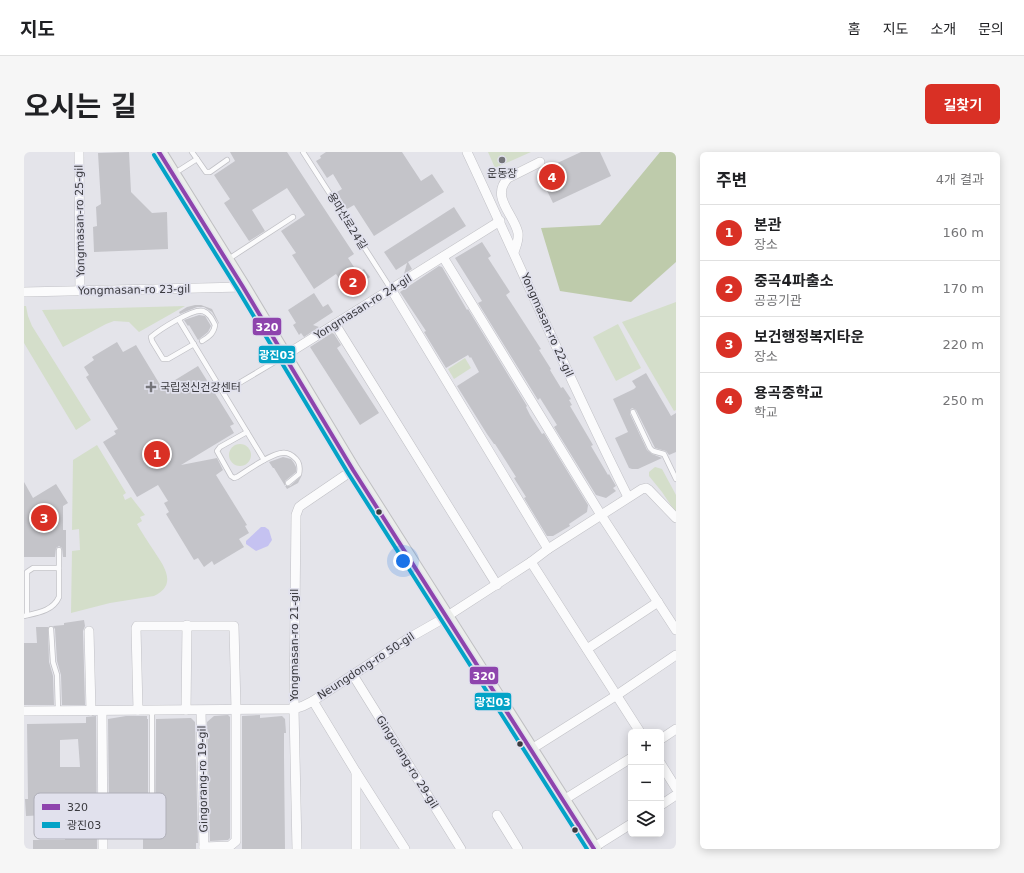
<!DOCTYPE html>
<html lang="ko">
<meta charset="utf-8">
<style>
:root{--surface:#fff;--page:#f6f6f6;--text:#202124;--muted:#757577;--line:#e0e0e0;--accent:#d93025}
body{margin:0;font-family:"DejaVu Sans","Noto Sans KR",sans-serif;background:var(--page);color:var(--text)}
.controls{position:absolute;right:12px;bottom:12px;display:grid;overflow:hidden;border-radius:6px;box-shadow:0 2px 10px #0003}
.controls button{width:36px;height:36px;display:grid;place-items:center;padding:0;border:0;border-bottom:1px solid var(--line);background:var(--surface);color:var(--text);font:20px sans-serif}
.you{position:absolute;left:379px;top:409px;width:14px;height:14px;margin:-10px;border:3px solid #fff;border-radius:50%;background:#1a73e8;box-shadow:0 0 0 6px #1a73e833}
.badge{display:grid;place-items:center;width:26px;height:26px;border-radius:50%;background:var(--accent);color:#fff;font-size:13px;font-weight:700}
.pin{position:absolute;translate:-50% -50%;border:2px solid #fff;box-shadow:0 1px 4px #0006}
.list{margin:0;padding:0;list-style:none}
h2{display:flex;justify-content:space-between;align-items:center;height:52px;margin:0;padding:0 16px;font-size:17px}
h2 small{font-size:13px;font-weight:400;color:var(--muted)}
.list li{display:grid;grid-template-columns:26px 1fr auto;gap:12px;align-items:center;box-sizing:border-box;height:56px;padding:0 16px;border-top:1px solid var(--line)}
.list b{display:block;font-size:15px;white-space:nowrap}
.list p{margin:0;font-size:13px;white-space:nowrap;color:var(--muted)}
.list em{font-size:13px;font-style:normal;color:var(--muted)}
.icon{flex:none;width:22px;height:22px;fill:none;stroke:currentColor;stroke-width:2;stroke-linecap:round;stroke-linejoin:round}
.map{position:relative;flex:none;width:652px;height:697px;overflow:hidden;border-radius:6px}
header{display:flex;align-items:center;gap:24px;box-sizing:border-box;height:56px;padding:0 20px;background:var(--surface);border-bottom:1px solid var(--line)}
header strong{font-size:19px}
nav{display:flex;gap:22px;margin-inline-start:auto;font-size:14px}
.intro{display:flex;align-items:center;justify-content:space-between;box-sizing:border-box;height:96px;padding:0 24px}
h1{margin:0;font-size:28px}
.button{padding:10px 18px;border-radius:6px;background:var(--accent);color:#fff;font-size:14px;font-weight:700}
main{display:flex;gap:24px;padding:0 24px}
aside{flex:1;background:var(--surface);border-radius:6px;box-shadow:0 2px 10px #0003}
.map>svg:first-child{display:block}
</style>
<header>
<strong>지도</strong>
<nav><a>홈</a><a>지도</a><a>소개</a><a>문의</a></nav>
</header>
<div class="intro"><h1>오시는 길</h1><a class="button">길찾기</a></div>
<main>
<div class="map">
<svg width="652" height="697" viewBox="0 0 652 697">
<rect width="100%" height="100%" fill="#e4e4ea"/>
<g fill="#d4deca">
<path d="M464 0H507L471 16Z"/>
<path d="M652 150V258L650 259 598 170Z"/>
<path d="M0 154H2L4 164 8 174 67 268 52 278 0 191Z"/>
<path d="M161 154 115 180 105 170 90 169 82 172 39 195 18 158Z"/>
<path d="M594 172 617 216 592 229 569 185Z"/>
<path d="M441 206 447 216 430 227 424 217Z"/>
<circle cx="216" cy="303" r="11"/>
<path d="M73 293 102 341 99 343 101 348 107 345 121 363 116 365 118 369 113 372C118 381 124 390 130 399 140 414 154 433 130 444L86 451 47 461 48 399 56 398 55 377 48 378 49 308Z"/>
<path d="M631 315 638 317 652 343V361L638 340 625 324V320Z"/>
</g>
<path fill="#becbab" d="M636 0H652V110L607 150 536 139 517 76 576 73Z"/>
<path fill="#c5c2f1" d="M237 375H241L245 378 248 388 244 394 232 399 222 392V389Z"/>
<g fill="#c4c4c9" fill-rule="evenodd">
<path d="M105 0 107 40 128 61 143 60 144 97 70 100 69 75 73 74 72 55 77 52 74 1Z"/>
<path d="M206 0H263L330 102 324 106 334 121 340 117 346 125 341 129 342 131 340 132 343 136 334 142 332 138 327 142 312 122 290 137 268 103 272 101 257 79 281 63 263 36 228 58 241 79 225 89 200 51 206 47 190 23 211 9Z"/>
<path d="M302 0H378L397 29 408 22 420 40 350 84 330 53 323 57 313 40 318 37 309 22 303 26 292 9 297 6 296 4Z"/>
<path d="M557 0H576L587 24 529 51 514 20Z"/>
<path d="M430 55 442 74 384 110 388 117 380 122 383 111 372 118 360 100Z"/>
<path d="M458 90 467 104 464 106 486 140 482 143 517 197 515 198 527 217 526 218 537 236 539 235 547 247 545 248 548 253 546 254 569 293 567 294 584 323 585 322 592 334 589 336 592 339 582 346 572 343 530 275 533 273 516 246 514 248 454 151 458 149 431 106Z"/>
<path d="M415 114 418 115 443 158 444 157 503 254 502 255 506 263 518 282 520 281 564 353 563 360 545 372 546 374 529 384H523L500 346 502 345 490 326 492 325 471 292H470L463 282 433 234 455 220 447 205 446 206 444 203 422 216 400 180 402 179 376 140Z"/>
<path d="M290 141 299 155 304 152 309 160 289 173 295 175 280 185 277 181 275 183 269 173 272 171 264 158Z"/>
<path d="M171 153H177L188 157 195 171V172L188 160 180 155H173L156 162 155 160 163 155Z"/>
<path d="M175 163 181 164 187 174 184 180 174 188 165 173 164 174 160 168Z"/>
<path d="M308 181 310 182 317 193 313 196 355 261 336 273 286 195Z"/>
<path d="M93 190 99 200 112 193 138 236 174 214 210 272 206 274 210 281 157 313 193 306 199 318 192 323 223 373 221 374 225 381 215 387 220 395 190 413 188 409 180 415 174 406 170 408 142 362 145 360 140 351 144 349 134 333 113 345 79 290 92 282 90 279 94 277 62 225 65 223 60 215 70 208 68 205Z"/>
<path d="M622 221 647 264 652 261V300L645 303 642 299 631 296 612 258 608 256 606 258V262L623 298 628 302 638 306 614 317H608L605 316 591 286 604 280 589 247 610 237 612 235 608 229Z"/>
<path d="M259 305 267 307 270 311 272 315V320L261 329V334H266L278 323 274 331 263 337 250 316H249L245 310Z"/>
<path d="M0 330 9 346 32 332 44 351 39 354V378H42V405H39L38 396 35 394 32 396 31 405H0Z"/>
<path d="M60 468 61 474 59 479 61 553H38L37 523 33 509 31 477 29 474 40 473V471Z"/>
<path d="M12 475H24L25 510 29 524 30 553H0V491H13Z"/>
<path d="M204 563 206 565V686L204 688 186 689 183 570 190 564Z"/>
<path d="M236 563V566L258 564 261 567 262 581H260V604L261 697H218V564Z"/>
<path d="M72 564 73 697H9V688H41L40 665 23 666V663L2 664 1 647H4L3 572 62 571V565ZM54 587 56 615H36V588Z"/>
<path d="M102 564H123V567H124V658L85 656 84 567Z"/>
<path d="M167 566 171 570 174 691H172V697H119V679L85 680V664L124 666 125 683 128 685 131 683 132 567Z"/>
</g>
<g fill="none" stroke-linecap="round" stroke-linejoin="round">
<g stroke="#c1c1c6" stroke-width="6">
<g id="service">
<path d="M168 0 182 20H186L203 8"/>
<path d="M279 0 367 137"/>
<path d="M151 21 173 7"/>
<path d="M203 108 269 65"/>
<path d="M155 168 240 308"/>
<path d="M170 192 144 207H139L128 189 127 185C135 178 169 156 179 159 185 161 188 167 191 173 190 181 185 185 178 189"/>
<path d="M200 240 259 205"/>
<path d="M609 260 626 296 629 299 640 302 652 327"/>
<path d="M223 280 196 295 193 299 207 324 210 326 213 325C224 318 246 302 258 301 264 300 268 303 272 307 276 311 276 317 275 322L264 331"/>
<path d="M3 463V420L9 416H35"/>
<path d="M0 464C13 461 29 459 35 445V398"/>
<path d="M27 477 29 510 33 523 34 559"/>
<path d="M79 660 128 662"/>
<path d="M128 681V558"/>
</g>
</g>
<g stroke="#c1c1c6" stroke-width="10">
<g id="minor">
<path d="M55 0 56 139"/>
<path d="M443 0C497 115 547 232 604 345"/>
<path d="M490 100C492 94 495 88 494 81 490 62 466 45 484 26L516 10"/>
<path d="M419 105 577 363 652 478"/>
<path d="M367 137 524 397"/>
<path d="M0 140 219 135"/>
<path d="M311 172 473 433"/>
<path d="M260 204 476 69"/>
<path d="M507 410 616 580"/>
<path d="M65 479 67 559"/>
<path d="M563 497 634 450"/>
<path d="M329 523 437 697"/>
<path d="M289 549 332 620 381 697"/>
<path d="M114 558 112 476 113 474H210L212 558V689L206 694 180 695"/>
<path d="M162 558 163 473"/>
<path d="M0 559 270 557 279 554 289 549 385 486 422 465 507 410 524 397 618 337 622 336 625 338 652 366"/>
<path d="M78 559 79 697"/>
<path d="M177 559 180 697"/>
<path d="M637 587 652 577"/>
<path d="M506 598 593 543 652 503"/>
<path d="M637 612 652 636"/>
<path d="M332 620V697"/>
<path d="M538 649 607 606"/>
<path d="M637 653 652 643"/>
<path d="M473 663 494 697"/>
<path d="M273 697 270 557 272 363 275 355 279 352 329 318"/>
<path d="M567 697 607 672"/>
</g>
</g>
<g stroke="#bfbfc2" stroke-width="16">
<path id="primary" d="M135 0 219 135 329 318 570 697"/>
</g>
<use href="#service" stroke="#fbfbfc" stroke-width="4.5"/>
<use href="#minor" stroke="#fbfbfc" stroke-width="9"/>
<use href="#primary" stroke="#eceeeb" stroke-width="14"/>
<g stroke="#e1e1ed" stroke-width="7">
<path id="bus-1" d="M135 0 219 135 329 318 570 697"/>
</g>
<g stroke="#e1e1ed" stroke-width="7">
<path id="bus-2" d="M130 3 214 138 324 321 563 697"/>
</g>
<use href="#bus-1" stroke="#8e44ad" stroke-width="4"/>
<use href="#bus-2" stroke="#03a3c7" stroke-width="4"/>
</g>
<g fill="#75757a" stroke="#e1e1ed" stroke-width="1.5">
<circle cx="478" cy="8" r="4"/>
<path d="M125 229h4v4h4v4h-4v4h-4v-4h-4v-4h4z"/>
</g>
<g fill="#39393e" stroke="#e1e1ed" stroke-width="1.5">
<circle cx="355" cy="360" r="3.5"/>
<circle cx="496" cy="592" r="3.5"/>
<circle cx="551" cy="678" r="3.5"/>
</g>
<g text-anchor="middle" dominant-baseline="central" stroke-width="3.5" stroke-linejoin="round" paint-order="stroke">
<g font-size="11" fill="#39393e" stroke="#e1e1ed">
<text x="478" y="21">운동장</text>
<text x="136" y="235" text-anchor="start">국립정신건강센터</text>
</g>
<g font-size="11" fill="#39393e" stroke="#e1e1ed">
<text transform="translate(56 69) rotate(-91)">Yongmasan-ro 25-gil</text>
<text transform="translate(323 69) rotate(58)">용마산로24길</text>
<text transform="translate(110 138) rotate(-1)">Yongmasan-ro 23-gil</text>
<text transform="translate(339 155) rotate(-32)">Yongmasan-ro 24-gil</text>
<text transform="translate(523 173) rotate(66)">Yongmasan-ro 22-gil</text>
<text transform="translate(270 493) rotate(-90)">Yongmasan-ro 21-gil</text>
<text transform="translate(342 514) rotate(-33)">Neungdong-ro 50-gil</text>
<text transform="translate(383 610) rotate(58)">Gingorang-ro 29-gil</text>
<text transform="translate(179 627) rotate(-91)">Gingorang-ro 19-gil</text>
</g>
</g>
<rect x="10" y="641" width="132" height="46" rx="6" fill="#e1e1ed" stroke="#afafb8" stroke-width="1"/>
<rect x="18" y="652" width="18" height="6" fill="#8e44ad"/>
<rect x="18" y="670" width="18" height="6" fill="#03a3c7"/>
<g font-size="11" fill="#39393e">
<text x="43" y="659">320</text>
<text x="43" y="677">광진03</text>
</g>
<g stroke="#e1e1ed" stroke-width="1.5">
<rect x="228" y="165" width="30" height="19" rx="4" fill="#8e44ad"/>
<rect x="234" y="193" width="38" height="19" rx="4" fill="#03a3c7"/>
<rect x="445" y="514" width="30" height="19" rx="4" fill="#8e44ad"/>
<rect x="450" y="540" width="38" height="19" rx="4" fill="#03a3c7"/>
</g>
<g font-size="11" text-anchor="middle" font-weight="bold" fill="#fff">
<text x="243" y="179">320</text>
<text x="253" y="207">광진03</text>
<text x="460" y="528">320</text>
<text x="469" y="554">광진03</text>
</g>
</svg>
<div class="controls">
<button>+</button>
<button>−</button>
<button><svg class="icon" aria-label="layers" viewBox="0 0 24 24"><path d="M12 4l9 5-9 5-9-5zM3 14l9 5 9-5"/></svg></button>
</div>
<div class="you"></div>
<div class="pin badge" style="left:133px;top:302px">1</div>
<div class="pin badge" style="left:329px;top:130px">2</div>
<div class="pin badge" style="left:20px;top:366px">3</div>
<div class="pin badge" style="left:528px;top:25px">4</div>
</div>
<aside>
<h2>주변<small>4개 결과</small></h2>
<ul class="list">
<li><span class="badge">1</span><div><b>본관</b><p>장소</p></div><em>160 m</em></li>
<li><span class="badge">2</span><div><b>중곡4파출소</b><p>공공기관</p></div><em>170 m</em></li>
<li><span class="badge">3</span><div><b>보건행정복지타운</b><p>장소</p></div><em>220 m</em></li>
<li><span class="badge">4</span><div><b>용곡중학교</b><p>학교</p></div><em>250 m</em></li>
</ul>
</aside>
</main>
